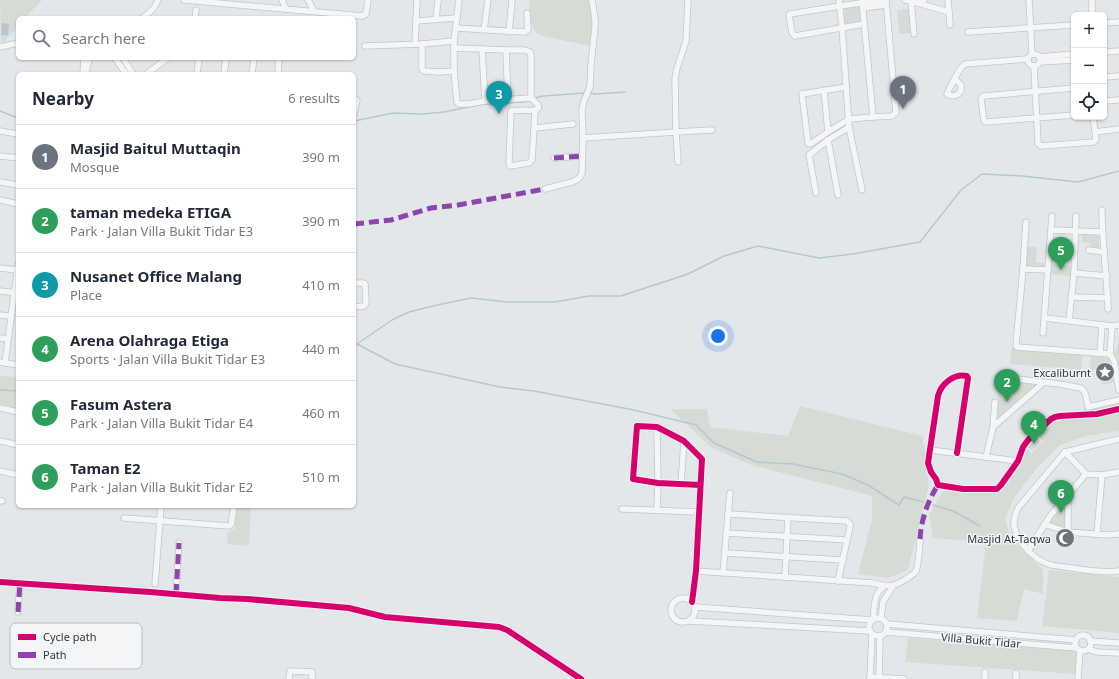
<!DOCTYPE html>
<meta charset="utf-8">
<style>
:root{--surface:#fff;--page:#f6f6f7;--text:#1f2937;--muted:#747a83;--line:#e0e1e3;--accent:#6d757c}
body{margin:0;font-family:"Noto Sans",sans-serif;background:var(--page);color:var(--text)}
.controls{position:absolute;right:12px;top:12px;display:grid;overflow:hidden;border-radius:6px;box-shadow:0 1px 3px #0004}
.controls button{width:36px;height:36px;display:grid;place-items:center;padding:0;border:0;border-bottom:1px solid var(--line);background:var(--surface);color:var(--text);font:20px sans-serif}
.you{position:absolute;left:718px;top:336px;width:14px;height:14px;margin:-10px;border:3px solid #fff;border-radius:50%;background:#1a73e8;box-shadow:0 0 0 6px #1a73e833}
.badge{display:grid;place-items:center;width:26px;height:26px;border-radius:50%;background:var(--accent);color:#fff;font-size:13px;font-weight:700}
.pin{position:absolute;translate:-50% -33px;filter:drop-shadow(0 1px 2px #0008)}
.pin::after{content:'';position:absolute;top:21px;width:14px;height:12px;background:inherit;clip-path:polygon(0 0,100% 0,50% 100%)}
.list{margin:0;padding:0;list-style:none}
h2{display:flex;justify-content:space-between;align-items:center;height:52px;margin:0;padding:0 16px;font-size:17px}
h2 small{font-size:13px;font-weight:400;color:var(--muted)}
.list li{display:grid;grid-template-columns:26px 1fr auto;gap:12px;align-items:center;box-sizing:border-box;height:64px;padding:0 16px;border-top:1px solid var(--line)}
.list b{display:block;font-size:15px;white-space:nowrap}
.list p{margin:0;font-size:13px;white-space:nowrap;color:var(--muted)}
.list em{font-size:13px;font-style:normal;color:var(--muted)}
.icon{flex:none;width:22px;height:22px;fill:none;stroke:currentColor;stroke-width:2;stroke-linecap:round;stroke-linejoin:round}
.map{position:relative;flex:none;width:1119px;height:679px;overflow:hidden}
.search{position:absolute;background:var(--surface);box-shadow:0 1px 3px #0004;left:16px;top:16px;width:340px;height:44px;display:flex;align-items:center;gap:10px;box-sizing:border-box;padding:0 14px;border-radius:6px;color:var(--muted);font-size:15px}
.panel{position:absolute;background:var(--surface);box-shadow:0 1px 3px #0004;left:16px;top:72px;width:340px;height:436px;border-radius:6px}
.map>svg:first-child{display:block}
</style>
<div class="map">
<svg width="1119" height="679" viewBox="0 0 1119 679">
<rect width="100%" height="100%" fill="#e4e7e9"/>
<g fill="#d6dcd5">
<path d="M0 0H42L25 18H18V26L5 41 1 43Z"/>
<path d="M529 0H591L594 18 591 46 541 36C529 30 530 12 529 0Z"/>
<path d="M861 5 862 22 845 24 844 7Z"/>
<path d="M909 9 911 33 899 34 897 10Z"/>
<path d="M1082 234 1100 236 1099 249 1091 248V243L1082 242Z"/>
<path d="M1027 247H1037L1036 263H1047L1048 267H1026Z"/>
<path d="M1052 264 1072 266 1071 276 1051 274Z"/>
<path d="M1119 327V372L1117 358 1114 354 1118 344Z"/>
<path d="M1012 347 1083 354 1081 370 1010 364Z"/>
<path d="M1091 356 1109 358 1115 382 1102 385 1098 371 1090 370Z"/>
<path d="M0 376 18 377V408L0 404Z"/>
<path d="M1014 382 1037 385 998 418V386Z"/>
<path d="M1119 402V407L1116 408 1090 413 1088 410 1089 408Z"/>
<path d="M800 406 923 436 929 485 908 570 888 578 858 574 872 520V496L751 465 712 448 670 409H707L710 427 788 436Z"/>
<path d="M1119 413V431L1086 436 1060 445 1038 467 1014 498 1005 519 1011 539 1043 570V594L1024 589 1017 621 977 618 986 542 933 538 929 515 943 491H963L974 493 999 491 1021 463 1025 448 1032 453 1043 441 1038 436 1054 422 1062 419 1080 417H1098Z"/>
<path d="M1036 437 1041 442 1032 451 1027 446Z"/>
<path d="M1065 503V529L1048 524Z"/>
<path d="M237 506H251L249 546 227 544 228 531 234 530 235 528Z"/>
<path d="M1049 570 1119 577V633L1042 626Z"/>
<path d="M908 638 1074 651 1076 654 1075 674 905 662Z"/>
</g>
<path fill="#b6c7d0" d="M2 23 9 24 8 35H1Z"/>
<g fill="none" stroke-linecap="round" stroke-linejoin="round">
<g stroke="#b6c7d0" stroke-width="1.5">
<path d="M589 93 596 94 625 92"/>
<path d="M535 98 543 96 585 93"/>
<path d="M0 111 18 118"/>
<path d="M354 121 359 120 393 113 422 114 444 112 483 104 524 102 528 101"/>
<path d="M354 344H357L395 364 500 387 534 391 634 410 696 425 714 443 757 462 793 464 842 474 868 485 899 505 904 497 924 502"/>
<path d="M357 344 392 320 409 312 437 305 471 298 508 302H555L589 296H621L688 274 724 256 758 246 819 258 853 254 920 242 961 190 982 174 1022 176 1078 182 1119 171"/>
<path d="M0 390 18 391"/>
<path d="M933 505 953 511 980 526"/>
</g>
<g stroke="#c3c5c7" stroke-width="7">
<g id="minor">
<path d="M184 0 362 16 366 14 368 0"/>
<path d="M282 0 286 9"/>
<path d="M308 0 314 11"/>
<path d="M459 0 454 41V71L457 102 459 104H468L485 101 531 98"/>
<path d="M839 0 842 27 849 127 862 190"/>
<path d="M905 0 911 1 924 0"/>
<path d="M948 0 950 25"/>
<path d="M1029 0 1032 54"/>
<path d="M1092 0V15"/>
<path d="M863 8 886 5"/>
<path d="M142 18C149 13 155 9 158 0"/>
<path d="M195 18 196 10"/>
<path d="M436 19 438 0"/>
<path d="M416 21 457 18"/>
<path d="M1104 23 1119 22"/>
<path d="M864 24 795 36 792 33 789 15 790 14 840 6 882 0"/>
<path d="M456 28 525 32 528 30 527 13"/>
<path d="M484 30 488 0"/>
<path d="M509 32 512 0"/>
<path d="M968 32 1074 25"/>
<path d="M914 34 911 1 949 12"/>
<path d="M415 44 417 0"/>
<path d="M422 44V69L424 71 439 72 454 71"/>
<path d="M365 46 422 44 454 41"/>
<path d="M0 47 13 44H18"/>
<path d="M454 48 506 50H525L530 52 531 55V98C534 101 540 105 538 109 530 112 520 109 511 111L509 163 510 166 529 163 532 160 535 112 534 111"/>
<path d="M482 49 485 101"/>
<path d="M506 50 508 99"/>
<path d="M1104 52 1119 51"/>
<circle cx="1034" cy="60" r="6"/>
<path d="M1039 57 1074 54"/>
<path d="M115 58 126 74"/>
<path d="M123 58 133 74"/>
<path d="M1040 62 1074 60"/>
<path d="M1034 67 1038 143 1041 146 1094 142 1096 139 1093 117"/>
<path d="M83 74 84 58"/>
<path d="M86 74 89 58"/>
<path d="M146 74 168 58"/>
<path d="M197 74 199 58"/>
<path d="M224 74 226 58"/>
<path d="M252 74 254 58"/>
<path d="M278 74 279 58"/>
<path d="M1104 77 1119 76"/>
<path d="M955 79 961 85C963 94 955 98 947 94 951 86 958 69 965 64L1027 59"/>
<path d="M1074 88 983 96 981 99 984 121 986 122 1074 115"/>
<path d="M824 90 828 132 849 119 873 117 862 0"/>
<path d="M354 99 357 100 354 114"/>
<path d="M1104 101 1119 100"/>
<path d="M873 117 892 116 896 113 886 0"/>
<path d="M535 128 573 124"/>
<path d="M0 131 18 134"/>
<path d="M828 132 812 143 810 144 808 143 802 94 846 87"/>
<path d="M1095 132 1119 129"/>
<path d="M583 138 676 132 675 79 677 68 686 41 688 0"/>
<path d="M828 140 838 195"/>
<path d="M0 156 18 158"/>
<path d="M554 158 582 156"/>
<path d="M678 162 676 132 712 130"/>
<path d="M0 182 18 185"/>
<path d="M545 189 572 182 578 179 582 174 583 138 582 110 584 101 590 87 591 65 595 27V19L592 0"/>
<path d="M816 193 809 155 828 140 849 127"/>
<path d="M0 200 18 204"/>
<path d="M1102 210C1102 243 1107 276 1108 309"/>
<path d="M1026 222 1023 269 1016 345 1017 347 1110 354"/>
<path d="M1051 230 1102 232"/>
<path d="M1089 250 1104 252"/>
<path d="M0 268 17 270"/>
<path d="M1023 269 1048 270"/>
<path d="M1074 273 1107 276"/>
<path d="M354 283H363L365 284 366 303 364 306 354 307"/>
<path d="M0 291 18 293"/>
<path d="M1071 297 1108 298"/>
<path d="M0 315 11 316"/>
<path d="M1045 318 1112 326 1119 325"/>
<path d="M1069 321 1074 273 1076 216"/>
<path d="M1043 333 1052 216"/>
<path d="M0 338 8 339"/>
<path d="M1100 353 1102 325"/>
<path d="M1110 354 1114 361 1119 390"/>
<path d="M1110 354 1112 326"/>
<path d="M0 362 18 365"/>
<path d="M5 363 18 265"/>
<path d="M1017 379 1059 384 1081 388 1084 391 1086 396 1088 407 1119 400"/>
<path d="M0 408 18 412"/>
<path d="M993 427 1043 383"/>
<path d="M1119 439 1065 452 1018 508C1016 513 1013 520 1014 526 1017 541 1033 559 1048 564 1057 567 1069 567 1079 569 1092 571 1106 573 1119 571"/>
<path d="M0 441 18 445"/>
<path d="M930 450 1018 461"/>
<path d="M1065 452 1086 474 1102 475 1119 472"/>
<path d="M957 453 968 378 967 376C954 373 941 384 938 396L928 463 931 472 936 479 938 485 963 489H997L1001 485 1018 461 1023 447 1028 440 1051 419 1055 417 1060 416 1097 414 1119 409"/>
<path d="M986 457 993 427 995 402"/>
<path d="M0 471 18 475"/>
<path d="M681 484 684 441"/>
<path d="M1068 496V532L1106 535 1119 534"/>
<path d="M0 501H2"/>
<path d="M622 509 699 512"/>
<path d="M657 510 658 483 657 427"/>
<path d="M728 514 847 521 850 524V527L838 581"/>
<path d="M124 518 229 526 231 525 234 506"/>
<path d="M1044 524 1068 532"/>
<path d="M726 533 847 540"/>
<path d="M1097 534 1102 475"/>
<path d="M1028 551 1050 516 1086 474"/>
<path d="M725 553 843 560"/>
<path d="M696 571 873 583C887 587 894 587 906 579 909 577 914 574 916 571 918 566 920 545 920 539"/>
<path d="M723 573 730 493"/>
<path d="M785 577 788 517"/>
<path d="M0 582 150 592 220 598 247 599 349 608 385 617 499 627 507 630 581 679"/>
<path d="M155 584 161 506"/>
<path d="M176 594 179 543"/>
<circle cx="683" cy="610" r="12"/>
<path d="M692 602 696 571 702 459 684 441 657 427 637 426 633 479 658 483 700 485"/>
<path d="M695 607 872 620"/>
<path d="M18 612 20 583"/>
<path d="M881 618 883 602 893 586"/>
<circle cx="878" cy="627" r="9"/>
<path d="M873 619C875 606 873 595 884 586"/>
<path d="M690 621 870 631"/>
<path d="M887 624 1076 640"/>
<path d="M886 632 1077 648"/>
<circle cx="1083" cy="643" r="8"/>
<path d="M1090 641 1119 643"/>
<path d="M1088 649 1097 652 1119 653"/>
<path d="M870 677 904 679"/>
<path d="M289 679 290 671 312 672V679"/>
<path d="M870 679 872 634"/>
<path d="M879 679 880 636"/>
<path d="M985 679V672"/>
<path d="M1016 679V673"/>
<path d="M1078 679 1080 650"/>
</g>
</g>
<use href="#minor" stroke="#f4f5f6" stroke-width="5.5"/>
<g stroke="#8e44ad" stroke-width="5" stroke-dasharray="10 5" stroke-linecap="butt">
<path d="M554 158 582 156"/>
<path d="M354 224 391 220 431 208 458 205 545 189"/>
<path d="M920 539C921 520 928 500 938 485"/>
<path d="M176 594 179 543"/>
<path d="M18 612 20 583"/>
</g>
<g stroke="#f3f5f7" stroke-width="8">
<g id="cycleway">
<path d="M957 453 968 378 967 376C954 373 941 384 938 396L928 463 931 472 936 479 938 485 963 489H997L1001 485 1018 461 1023 447 1028 440 1051 419 1055 417 1060 416 1097 414 1119 409"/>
<path d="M0 582 150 592 220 598 247 599 349 608 385 617 499 627 507 630 581 679"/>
<path d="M692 602 696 571 702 459 684 441 657 427 637 426 633 479 658 483 700 485"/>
</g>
</g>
<use href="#cycleway" stroke="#d6006c" stroke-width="6"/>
</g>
<defs>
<g id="sight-disc" transform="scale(1)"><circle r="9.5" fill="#6d757c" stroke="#f3f5f7"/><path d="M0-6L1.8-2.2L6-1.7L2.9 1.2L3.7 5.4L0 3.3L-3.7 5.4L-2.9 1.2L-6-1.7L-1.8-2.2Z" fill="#fff"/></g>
<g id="mosque-disc" transform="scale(1)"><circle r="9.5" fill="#6d757c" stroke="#f3f5f7"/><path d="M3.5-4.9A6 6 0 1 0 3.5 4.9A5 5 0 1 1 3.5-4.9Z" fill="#fff"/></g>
</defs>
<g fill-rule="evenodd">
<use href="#sight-disc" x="1105" y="372"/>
<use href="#mosque-disc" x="1065" y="538"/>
</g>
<g text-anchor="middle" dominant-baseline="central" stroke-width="3" stroke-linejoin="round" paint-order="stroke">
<g font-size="11" fill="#2d3741" stroke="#f3f5f7" text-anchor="end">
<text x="1091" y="372">Excaliburnt</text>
<text x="1051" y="538">Masjid At-Taqwa</text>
</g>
<g font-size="11" fill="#2d3741" stroke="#f3f5f7">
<text transform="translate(981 640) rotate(5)">Villa Bukit Tidar</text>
</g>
</g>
<rect x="10" y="623" width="132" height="46" rx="6" fill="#f3f5f7" stroke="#b8bcc0" stroke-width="1"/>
<rect x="18" y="634" width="18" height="6" fill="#d6006c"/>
<rect x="18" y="652" width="18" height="6" fill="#8e44ad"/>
<g font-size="11" fill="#2d3741">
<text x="43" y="641">Cycle path</text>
<text x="43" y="659">Path</text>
</g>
</svg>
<div class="controls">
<button>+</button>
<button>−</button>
<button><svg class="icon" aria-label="locate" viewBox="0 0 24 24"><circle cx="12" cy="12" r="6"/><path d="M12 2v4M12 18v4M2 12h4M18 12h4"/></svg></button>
</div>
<div class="you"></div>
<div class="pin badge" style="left:903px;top:109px;background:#6b7280">1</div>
<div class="pin badge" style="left:1007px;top:402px;background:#2e9e5b">2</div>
<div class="pin badge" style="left:499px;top:114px;background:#0f9aa8">3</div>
<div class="pin badge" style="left:1034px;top:444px;background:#2e9e5b">4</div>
<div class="pin badge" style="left:1061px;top:270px;background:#2e9e5b">5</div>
<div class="pin badge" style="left:1061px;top:513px;background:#2e9e5b">6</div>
<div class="search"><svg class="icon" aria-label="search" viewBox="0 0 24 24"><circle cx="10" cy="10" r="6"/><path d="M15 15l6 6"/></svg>Search here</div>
<section class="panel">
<h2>Nearby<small>6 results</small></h2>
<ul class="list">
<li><span class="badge" style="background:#6b7280">1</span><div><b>Masjid Baitul Muttaqin</b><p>Mosque</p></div><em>390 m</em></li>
<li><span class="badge" style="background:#2e9e5b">2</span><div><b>taman medeka ETIGA</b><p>Park · Jalan Villa Bukit Tidar E3</p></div><em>390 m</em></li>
<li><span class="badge" style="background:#0f9aa8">3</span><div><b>Nusanet Office Malang</b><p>Place</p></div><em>410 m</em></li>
<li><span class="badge" style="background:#2e9e5b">4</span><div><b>Arena Olahraga Etiga</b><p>Sports · Jalan Villa Bukit Tidar E3</p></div><em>440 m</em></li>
<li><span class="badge" style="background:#2e9e5b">5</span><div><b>Fasum Astera</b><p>Park · Jalan Villa Bukit Tidar E4</p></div><em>460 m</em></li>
<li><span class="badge" style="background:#2e9e5b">6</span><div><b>Taman E2</b><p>Park · Jalan Villa Bukit Tidar E2</p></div><em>510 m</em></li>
</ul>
</section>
</div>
